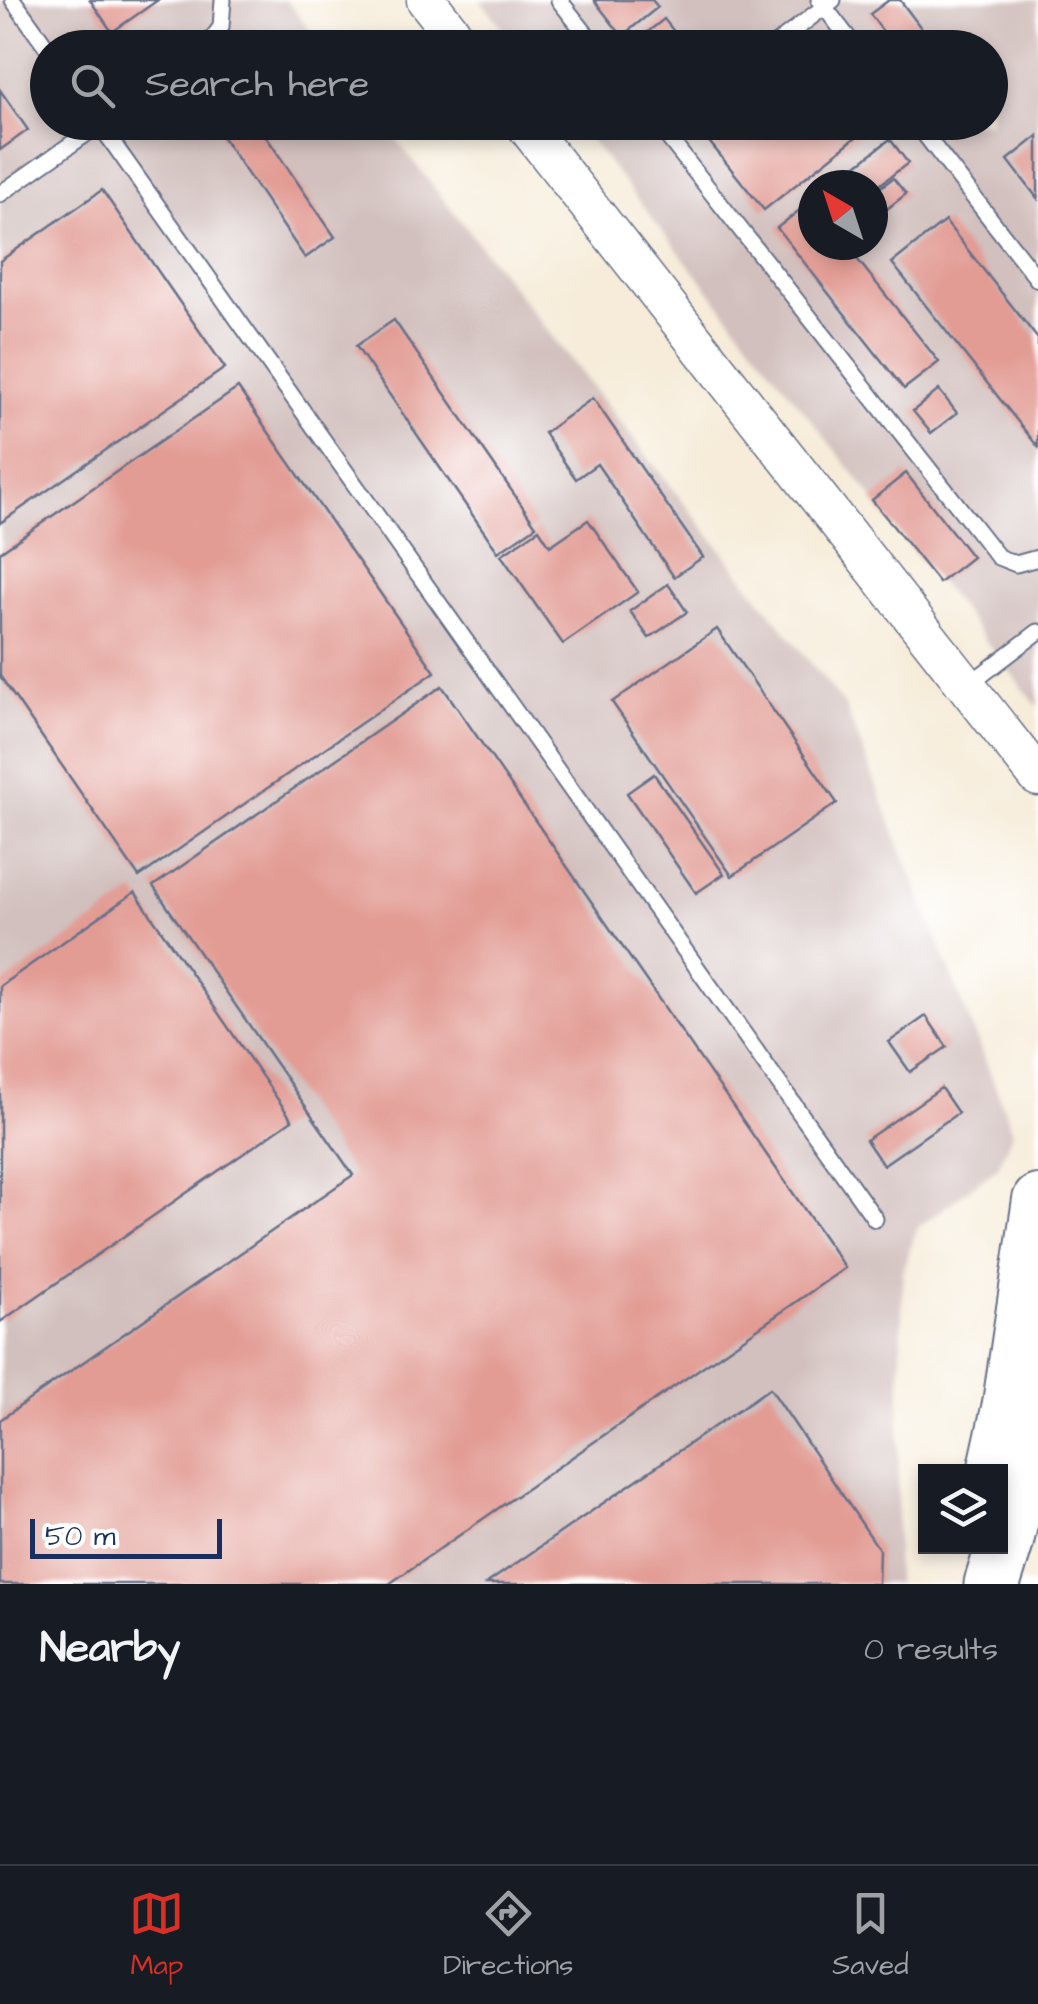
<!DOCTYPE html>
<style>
:root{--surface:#171b24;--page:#242831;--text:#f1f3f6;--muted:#9ea1a6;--line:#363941;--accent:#d93025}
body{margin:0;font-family:"Architects Daughter",sans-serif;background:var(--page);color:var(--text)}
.controls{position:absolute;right:30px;bottom:30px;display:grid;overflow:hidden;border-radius:0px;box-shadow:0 5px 15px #0003}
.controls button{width:90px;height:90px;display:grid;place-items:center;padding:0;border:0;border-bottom:2px solid var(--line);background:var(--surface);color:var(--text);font:50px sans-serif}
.compass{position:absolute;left:798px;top:170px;width:90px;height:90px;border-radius:50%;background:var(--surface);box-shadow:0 5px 15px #0003;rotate:321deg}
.scale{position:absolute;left:30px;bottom:25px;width:192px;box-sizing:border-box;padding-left:10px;border:5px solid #1b2f5e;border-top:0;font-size:28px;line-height:35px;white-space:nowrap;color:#1b2f5e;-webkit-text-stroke:8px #fff;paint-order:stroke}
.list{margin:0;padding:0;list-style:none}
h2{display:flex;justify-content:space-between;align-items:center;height:130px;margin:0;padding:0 40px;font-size:42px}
h2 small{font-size:32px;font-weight:400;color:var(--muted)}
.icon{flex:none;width:55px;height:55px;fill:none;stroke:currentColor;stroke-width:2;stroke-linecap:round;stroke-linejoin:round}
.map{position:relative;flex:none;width:1038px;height:1584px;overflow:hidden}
.search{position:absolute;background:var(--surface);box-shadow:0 5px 15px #0003;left:30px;right:30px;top:30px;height:110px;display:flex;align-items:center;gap:25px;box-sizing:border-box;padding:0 35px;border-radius:55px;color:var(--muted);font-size:38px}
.sheet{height:280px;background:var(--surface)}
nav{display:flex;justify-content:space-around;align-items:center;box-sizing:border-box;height:140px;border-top:2px solid var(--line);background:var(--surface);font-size:28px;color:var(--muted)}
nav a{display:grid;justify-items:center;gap:5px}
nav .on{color:var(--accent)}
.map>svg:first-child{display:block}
</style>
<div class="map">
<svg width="1038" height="1584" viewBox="0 0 1038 1584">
<rect width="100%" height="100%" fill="#fff"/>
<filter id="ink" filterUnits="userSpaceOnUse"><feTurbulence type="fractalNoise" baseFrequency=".01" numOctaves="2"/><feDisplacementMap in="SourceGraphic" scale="20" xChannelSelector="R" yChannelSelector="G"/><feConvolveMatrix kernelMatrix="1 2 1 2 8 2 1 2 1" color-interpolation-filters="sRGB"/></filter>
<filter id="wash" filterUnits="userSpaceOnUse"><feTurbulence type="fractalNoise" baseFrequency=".0048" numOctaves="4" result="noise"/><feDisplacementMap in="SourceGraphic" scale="40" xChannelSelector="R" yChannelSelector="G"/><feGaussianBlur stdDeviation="2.25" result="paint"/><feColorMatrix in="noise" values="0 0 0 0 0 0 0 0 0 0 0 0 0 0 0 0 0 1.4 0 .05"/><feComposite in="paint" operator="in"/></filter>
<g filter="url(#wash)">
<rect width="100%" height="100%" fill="#f6ecd9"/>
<g fill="#d1c0bd" fill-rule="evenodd">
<path d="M0 0H286L323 47 48 48V122L383 123 845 706 1013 1131 998 1167 917 1228 903 1270 896 1584H0Z"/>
<path d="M480 0H1038V707L577 123 990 122V48L518 47ZM813 185H873V245H813Z"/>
</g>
<g id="blocks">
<g fill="#e29c94">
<path d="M90 0H158L112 32Z"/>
<path d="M594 0H652L658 7 622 36Z"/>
<path d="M889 0H900L936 48H895L870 14Z"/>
<path d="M664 19 676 34 659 48H654L644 35Z"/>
<path d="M0 90 28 130 0 150Z"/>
<path d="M212 122H256L335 237 305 258Z"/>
<path d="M718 122H875L764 210 703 134Z"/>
<path d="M1038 136V199L1008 160Z"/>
<path d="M890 139 908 163 873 190V185H842L838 180Z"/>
<path d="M893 178 906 194 873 220V193Z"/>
<path d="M102 190 225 368 0 523V261Z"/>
<path d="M811 201 813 245H846L939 362 904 389 777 228Z"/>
<path d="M945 221 1038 339V447L892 263Z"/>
<path d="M394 320 536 526 498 552 356 346Z"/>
<path d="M238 388 435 672 139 877 0 676V552Z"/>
<path d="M939 390 957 413 931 433 913 411Z"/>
<path d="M593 398 703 557 674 577 597 464 576 479 544 433Z"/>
<path d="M906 473 972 557 939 583 872 500Z"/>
<path d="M588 520 638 592 563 644 501 555 539 529 550 546Z"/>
<path d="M668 584 687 612 649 638 630 611Z"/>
<path d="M717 629 837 803 732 876 612 702Z"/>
<path d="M442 686 845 1268 389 1584H0V1420L353 1175 153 886Z"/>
<path d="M654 774 724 874 696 893 627 793Z"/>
<path d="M135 892 292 1120 0 1322V986Z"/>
<path d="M926 1016 947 1047 910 1072 889 1042Z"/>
<path d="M941 1088 958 1113 883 1165 866 1140Z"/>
<path d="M770 1388 879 1549 878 1584H486Z"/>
</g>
</g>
</g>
<g filter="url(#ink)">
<use href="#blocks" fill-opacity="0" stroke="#687189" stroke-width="2.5"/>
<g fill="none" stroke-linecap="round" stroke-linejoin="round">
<g stroke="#687189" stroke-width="19">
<g id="service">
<path d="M13 0 48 49"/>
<path d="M559 0 597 48"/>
<path d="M819 0 856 48"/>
<path d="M205 48 221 27 223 0"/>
<path d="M771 48 833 0"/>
<path d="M98 122 875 1219"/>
<path d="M656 122 998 557 1016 564 1038 558"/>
<path d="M915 122 1038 280"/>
<path d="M0 194 103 122"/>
<path d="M967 686 1038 632"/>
</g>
</g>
<g stroke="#687189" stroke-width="41">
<g id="tertiary">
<path d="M426 0 464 48"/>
<path d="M523 122 1038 777"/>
</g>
</g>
<g stroke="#687189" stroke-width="54">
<path id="trunk" d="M993 1472 1008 1404 1038 1200"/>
</g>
<g stroke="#687189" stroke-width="59">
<path id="motorway" d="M992 1584 1005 1543 1038 1403"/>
</g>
<use href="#service" stroke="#fff" stroke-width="15"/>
<use href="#tertiary" stroke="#fff" stroke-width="38"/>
<use href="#trunk" stroke="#fff" stroke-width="50"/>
<use href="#motorway" stroke="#fff" stroke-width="55"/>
</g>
</g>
</svg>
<div class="controls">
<button><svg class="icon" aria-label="layers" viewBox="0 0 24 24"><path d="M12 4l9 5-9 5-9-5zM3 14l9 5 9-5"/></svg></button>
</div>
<svg class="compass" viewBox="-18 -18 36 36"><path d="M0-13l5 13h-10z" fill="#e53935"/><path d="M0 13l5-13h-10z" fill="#9ea1a6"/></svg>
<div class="scale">50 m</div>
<div class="search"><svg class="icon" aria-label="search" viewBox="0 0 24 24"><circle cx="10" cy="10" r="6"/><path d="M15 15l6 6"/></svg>Search here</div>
</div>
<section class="sheet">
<h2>Nearby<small>0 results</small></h2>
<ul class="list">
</ul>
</section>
<nav>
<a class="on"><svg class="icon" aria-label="map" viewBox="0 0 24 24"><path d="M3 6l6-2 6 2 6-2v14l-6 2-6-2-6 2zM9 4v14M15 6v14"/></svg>Map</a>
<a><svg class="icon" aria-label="directions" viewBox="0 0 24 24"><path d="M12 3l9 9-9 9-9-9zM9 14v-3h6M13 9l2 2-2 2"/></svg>Directions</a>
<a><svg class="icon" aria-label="saved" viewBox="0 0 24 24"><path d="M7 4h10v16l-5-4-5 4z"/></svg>Saved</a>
</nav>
